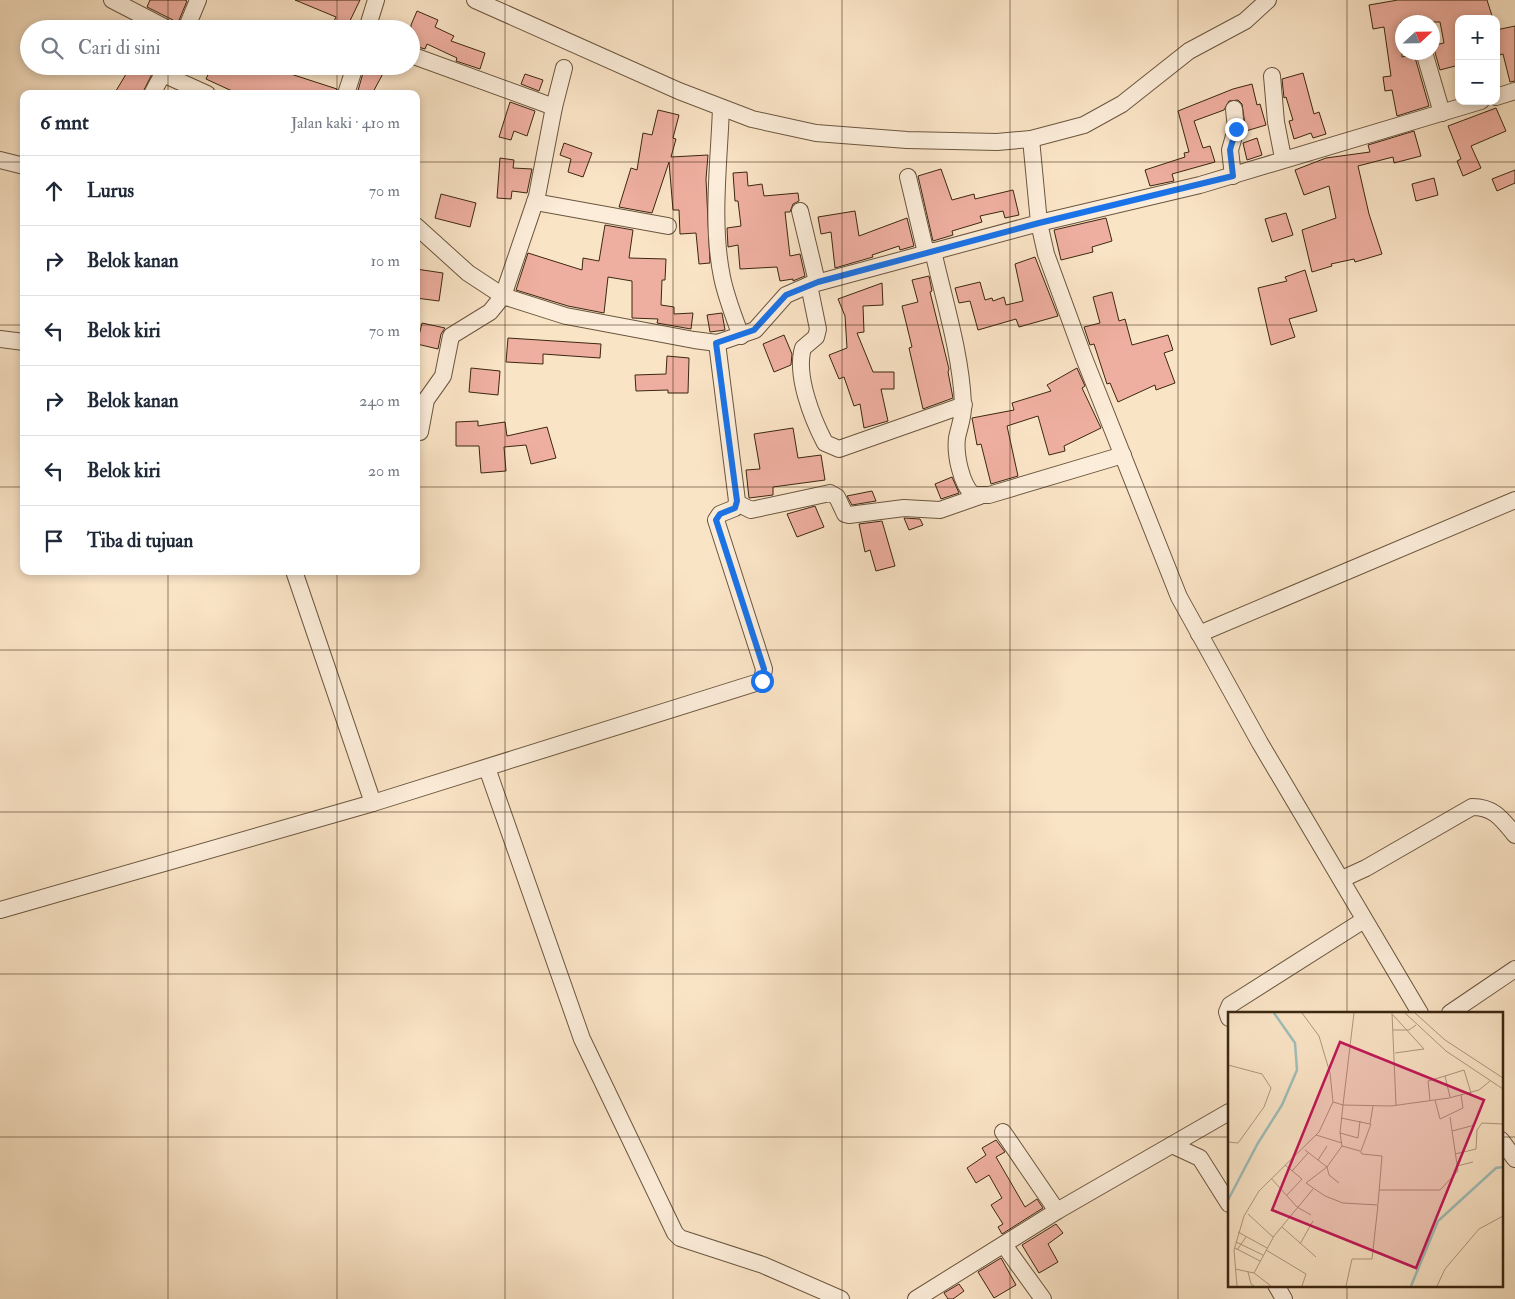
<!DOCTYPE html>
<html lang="id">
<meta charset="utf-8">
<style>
:root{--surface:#fff;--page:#f6f6f7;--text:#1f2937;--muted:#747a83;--line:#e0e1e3}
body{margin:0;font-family:"IM FELL Double Pica",serif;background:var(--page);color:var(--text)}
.controls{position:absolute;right:15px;top:15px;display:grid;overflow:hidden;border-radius:10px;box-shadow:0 2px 8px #0003}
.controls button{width:45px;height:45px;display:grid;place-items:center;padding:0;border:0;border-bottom:1px solid var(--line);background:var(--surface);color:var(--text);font:25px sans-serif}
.compass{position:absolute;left:1395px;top:15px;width:45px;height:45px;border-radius:50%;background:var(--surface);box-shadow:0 2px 8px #0003;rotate:68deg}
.stop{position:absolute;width:15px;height:15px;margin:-11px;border:4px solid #1a73e8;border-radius:50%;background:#fff}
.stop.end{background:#1a73e8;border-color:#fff;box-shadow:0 1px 5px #0008}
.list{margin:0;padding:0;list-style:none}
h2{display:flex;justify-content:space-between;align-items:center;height:65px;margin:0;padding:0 20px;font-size:21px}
h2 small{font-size:16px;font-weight:400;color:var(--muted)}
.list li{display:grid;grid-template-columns:32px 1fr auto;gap:15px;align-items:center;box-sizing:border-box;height:70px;padding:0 20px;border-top:1px solid var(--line)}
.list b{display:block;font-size:19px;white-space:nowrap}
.list em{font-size:16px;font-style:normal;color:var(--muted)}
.icon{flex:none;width:28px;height:28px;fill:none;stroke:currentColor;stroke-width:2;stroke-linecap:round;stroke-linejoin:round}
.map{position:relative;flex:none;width:1515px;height:1299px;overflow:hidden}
.search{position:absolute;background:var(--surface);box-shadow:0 2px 8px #0003;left:20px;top:20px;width:400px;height:55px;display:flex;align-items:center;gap:12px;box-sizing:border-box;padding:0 18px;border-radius:28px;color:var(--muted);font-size:19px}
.panel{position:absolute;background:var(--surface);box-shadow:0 2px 8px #0003;left:20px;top:90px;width:400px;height:485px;border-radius:10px}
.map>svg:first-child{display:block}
</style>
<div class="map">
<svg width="1515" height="1299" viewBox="0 0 1515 1299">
<rect width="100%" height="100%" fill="#fae4c6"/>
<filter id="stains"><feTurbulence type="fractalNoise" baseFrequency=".004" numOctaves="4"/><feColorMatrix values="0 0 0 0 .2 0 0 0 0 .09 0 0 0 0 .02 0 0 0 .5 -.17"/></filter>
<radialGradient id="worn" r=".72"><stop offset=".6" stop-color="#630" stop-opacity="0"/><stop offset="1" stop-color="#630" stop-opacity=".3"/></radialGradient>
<g fill="#efafa0" stroke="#3b2711">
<path d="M150 0H185L187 1 177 25 173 20 147 7Z"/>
<path d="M295 0H360L346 29H330L336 17Z"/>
<path d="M1398 0H1487L1493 19H1459V65L1440 70 1434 49 1435 45 1444 43 1440 22H1401L1402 57 1414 54 1429 106 1397 116 1392 90 1385 91 1383 77 1391 76 1384 27 1373 29 1369 5Z"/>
<path d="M417 11 438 20 435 27 454 36 451 41 485 53 480 69 456 61 457 58 427 44 425 49 411 45V25Z"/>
<path d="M1515 26V81L1510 82 1503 54 1496 56V30Z"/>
<path d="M131 66H156L142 94H114Z"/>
<path d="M212 66H266L337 89 336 94H231L232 91 206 79Z"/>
<path d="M365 66H387L372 94H357Z"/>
<path d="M1303 73 1314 114 1319 112 1326 134 1313 138 1311 133 1294 139 1289 121 1293 120 1286 97 1284 98 1282 79Z"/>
<path d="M525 74 543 80 539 91 521 84Z"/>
<path d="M1252 84 1257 105 1260 104 1266 125 1246 131 1242 104 1238 100 1229 101 1224 110 1194 121 1203 148 1210 146 1215 162 1172 174 1174 181 1150 186 1145 170 1185 157 1184 153 1189 152 1178 111 1233 89Z"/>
<path d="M510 102 535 111 527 136 514 131 511 140 499 137Z"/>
<path d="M1496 108 1506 131 1471 146 1481 168 1463 176 1457 161 1461 159 1448 126Z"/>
<path d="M658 110 679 115 673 138 676 139 671 157 708 155 706 179 710 263 699 264 696 233 680 234 679 210H673L669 162 652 213 619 207 631 168 637 170 643 133 652 135Z"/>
<path d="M1414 131 1421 156 1394 163 1393 157 1358 166 1369 214 1382 254 1355 262 1354 259 1331 264 1332 266 1312 272 1302 230 1336 218 1329 186 1304 195 1295 170 1326 158 1370 152 1368 145Z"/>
<path d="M1257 138 1262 155 1247 160 1243 143Z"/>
<path d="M564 143 592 153 583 177 568 172 571 159 560 155Z"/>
<path d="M500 158 514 160 513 168 532 169 527 193 512 191 511 199 497 198Z"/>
<path d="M941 169 952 200 974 194 975 199 1013 190 1019 215 1005 218 1003 211 980 216 982 222 952 231 953 235 933 241 918 176Z"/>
<path d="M1515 170V183L1497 191 1492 179Z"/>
<path d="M747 172 748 186 762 184 764 196 798 193 799 201 793 204 790 212H785L790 256 800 254 805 276 793 281V279L780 281 777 267 740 269 738 245 728 247 727 228 741 226 738 201H735L733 173Z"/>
<path d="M1434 178 1438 195 1416 201 1412 184Z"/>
<path d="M441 194 476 203 470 227 435 218Z"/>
<path d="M855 211 859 236 907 218 914 246 900 250 899 246 872 255 873 257 835 268 831 232 821 234 818 217Z"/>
<path d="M1286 213 1293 235 1272 242 1265 219Z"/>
<path d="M1106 218 1112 241 1092 247 1093 252 1061 260 1054 230Z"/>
<path d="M605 225 633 230 629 258 666 259 665 280H662L661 305 674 307V314L693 313 691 329 657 323 658 319 632 318V281L608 277 604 313 568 306 516 290 528 253 582 270 583 258 599 261Z"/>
<path d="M1035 257 1058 316 1019 327 1016 319 978 330 970 301 959 303 955 288 980 282 985 300 992 298 993 301 1004 297 1006 305 1023 301 1015 264Z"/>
<path d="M416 269 443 273 439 301 416 298Z"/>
<path d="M1305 270 1317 311 1289 319 1295 337 1271 345 1258 288 1287 281 1285 277Z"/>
<path d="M929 276 932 291 930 292 949 369 948 372 953 398 923 409 909 348 912 347 902 306 918 302 912 280Z"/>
<path d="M882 283 883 305 863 306 864 332 857 333 873 372H894V389H881L888 421 864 428 860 404 854 406 844 377 839 379 829 355 847 348 845 316 838 299Z"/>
<path d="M1112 292 1119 321 1125 319 1132 345 1168 335 1173 350 1164 353 1175 383 1156 390 1155 385 1118 402 1110 383 1107 384 1094 344 1090 345 1084 327 1100 323 1093 297Z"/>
<path d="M722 313 725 330 710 332 707 315Z"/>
<path d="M422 323 445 328 441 334 438 349 417 344Z"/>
<path d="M784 335 792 354 791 365 774 372 763 344Z"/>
<path d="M508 338 601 344 600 358 543 354V364L506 362Z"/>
<path d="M667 356 689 358 688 393H668V390L636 391 635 375 666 374Z"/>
<path d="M471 368 500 371 498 395 469 392Z"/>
<path d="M1077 368 1085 386 1082 388 1101 428 1064 446 1065 451 1049 455 1038 416 1007 426 1018 476 991 484 981 444 977 445 972 418 1014 410 1012 403 1051 391 1047 385Z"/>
<path d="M478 421V426L505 422 507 436 547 427 556 458 531 464 526 445 504 447 506 471 481 473 479 446H456V422Z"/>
<path d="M793 428 798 458 821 455 825 480 773 487V495L749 498 746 470 760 469 754 434Z"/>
<path d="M952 477 959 493 941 499 935 484Z"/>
<path d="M872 491 876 501 852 505 847 496Z"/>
<path d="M815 506 824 527 797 537 787 514Z"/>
<path d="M904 518 920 519 923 525 909 530Z"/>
<path d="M882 521 895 566 876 571 870 550 865 552 859 524Z"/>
<path d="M996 1140 1005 1152 996 1157 1025 1207 1037 1199 1043 1208 1002 1234 998 1227 1003 1224 991 1205 1002 1198 989 1175 976 1183 967 1168 986 1155 982 1148Z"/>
<path d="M1056 1224 1063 1233 1048 1244 1058 1262 1039 1273 1022 1245Z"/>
<path d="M1001 1258 1016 1285 994 1298 978 1272Z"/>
<path d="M959 1284 964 1291 953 1299H948L944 1293Z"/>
</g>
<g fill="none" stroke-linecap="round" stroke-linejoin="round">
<g stroke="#6b563e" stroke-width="18">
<g id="street">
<path d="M112 0 168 29"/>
<path d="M475 0 679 91 752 119 816 133 907 140 997 142 1031 139 1084 125 1122 104 1189 51 1245 21 1268 0"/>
<path d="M186 29 198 0"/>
<path d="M367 29 376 0"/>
<path d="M1424 52 1442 113"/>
<path d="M411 55 554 107"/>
<path d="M163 74 207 94"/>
<path d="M1272 76 1276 122 1283 158"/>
<path d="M152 94 167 66"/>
<path d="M346 94 355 66"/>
<path d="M1496 97 1515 91"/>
<path d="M721 108C719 163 711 223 722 277 726 297 734 317 741 336"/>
<path d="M0 160 24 166"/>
<path d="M1233 176 1230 150 1236 129 1234 109"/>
<path d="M908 177 926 253"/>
<path d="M535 202 668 226"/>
<path d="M800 211 817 282"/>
<path d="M416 226 468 273 503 296 566 316 694 340 717 343 755 330 786 295 809 285 1039 223 1031 139"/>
<path d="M933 251C944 300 961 354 963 404 964 416 959 427 957 438 955 454 961 484 973 495H989L1123 455"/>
<path d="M809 285 818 329 816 337 803 348C795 375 812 418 825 443L839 449 964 405"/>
<path d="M0 339 24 342"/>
<path d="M420 432 426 400 443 376 451 336 490 312 503 296 537 196 554 107 564 68"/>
<path d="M737 503 751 510 830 493 837 497 845 514 849 515 904 508 940 510 980 496"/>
<path d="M1199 634 1515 500"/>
<path d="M487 768 582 1039 675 1233 680 1238 763 1265 841 1299"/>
<path d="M373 803 762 681 764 669 716 520 720 514 735 508 737 501 717 343"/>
<path d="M1342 879 1366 868 1472 807C1494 807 1502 819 1515 835"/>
<path d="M0 910 373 803 294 571"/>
<path d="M1420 1013 1260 743 1179 597 1084 358 1046 254 1039 223 1200 185 1481 101"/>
<path d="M1450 1013 1515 969"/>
<path d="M1229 1018 1227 1012 1230 1005 1364 920"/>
<path d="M1003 1132 1057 1211"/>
<path d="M1501 1140 1515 1159"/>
<path d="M1172 1145 1200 1158 1229 1204"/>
<path d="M1004 1245 1043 1299"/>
<path d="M1276 1285 1284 1299"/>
<path d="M916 1299 1057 1211 1229 1112"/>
</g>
</g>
<use href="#street" stroke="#fcedda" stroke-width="16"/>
</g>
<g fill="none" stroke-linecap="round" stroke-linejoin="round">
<path stroke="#1a73e8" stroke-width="6" d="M762 681 764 669 716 520 720 514 735 508 737 501 716 343 754 330 786 295 818 282 1039 223 1233 176 1230 150 1236 129"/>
</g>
<path fill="none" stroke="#3b2711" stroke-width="1" stroke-opacity="0.55" d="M168 0V29M337 0V29M505 0V1299M673 0V1299M842 0V1299M1010 0V1299M1178 0V1299M1347 0V1013M168 66V94M337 66V94M0 162H24M416 162H1515M0 325H24M416 325H1515M0 487H24M416 487H1515M168 571V1299M337 571V1299M0 650H1515M0 812H1515M0 974H1515M0 1137H1229M1501 1137H1515M1347 1285V1299"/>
<g transform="translate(1228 1012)">
<rect width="275" height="275" fill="#fae4c6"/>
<path fill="none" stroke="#9fbeb9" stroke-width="2.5" d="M0 188 30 131 54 93 69 58 67 31 46 1M183 274 210 209 268 156 275 155"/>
<path fill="none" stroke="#ae987e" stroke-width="1" d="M126 1 115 93 163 94 221 86 251 78 262 69M164 1 168 93M177 1 218 39 275 77M187 1 217 28 275 66M165 3 196 37 167 41M165 18H181L188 13M0 53 34 62 43 76 36 95 13 127 10 131 0 130M217 64 236 58 243 81M202 88 200 69 217 64 222 85M207 88 212 107 235 96 233 83M105 90 115 93 112 121 114 134 99 155 78 171 97 184 115 191 150 193 144 247H124L118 274M113 106 142 112 145 94M224 119 247 113M112 121 130 126 132 109M88 123 114 131M114 134 132 139 134 142 154 144 150 192M77 138 99 155 101 163 111 171M133 139 143 112M227 142 248 137 249 118 254 111 275 112M90 148 99 134M57 153 74 167 59 183M229 154 245 150M64 159 80 141M43 166 69 195M151 178H212L230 159 222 105M69 195 83 203M20 202 45 225M54 215 88 245M10 220 39 236M8 230 35 243M72 232 85 209M7 236 32 249M9 238 18 225M38 238 78 262 74 274M7 257 26 261 43 274M20 260 23 272 26 274M26 261 46 224 85 177M9 274 6 238 16 204 31 179 91 120 105 90 102 61 91 24 74 1M209 274 217 257 251 217 275 204"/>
<path fill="#c2185b" fill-opacity="0.15" stroke="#c2185b" stroke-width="2.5" d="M112 30 256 88 188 256 44 198Z"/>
<rect width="275" height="275" fill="none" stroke="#3b2711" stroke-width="2.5"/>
</g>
<rect width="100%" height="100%" filter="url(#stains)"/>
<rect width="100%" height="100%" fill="url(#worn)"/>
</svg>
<div class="controls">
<button>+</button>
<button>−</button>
</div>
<svg class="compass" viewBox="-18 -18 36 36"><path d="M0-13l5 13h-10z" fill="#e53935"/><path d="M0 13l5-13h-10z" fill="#747a83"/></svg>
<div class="stop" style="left:762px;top:681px"></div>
<div class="stop end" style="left:1236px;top:129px"></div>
<div class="search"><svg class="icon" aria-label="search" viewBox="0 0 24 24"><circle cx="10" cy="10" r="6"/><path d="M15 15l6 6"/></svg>Cari di sini</div>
<section class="panel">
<h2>6 mnt<small>Jalan kaki · 410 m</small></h2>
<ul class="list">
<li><svg class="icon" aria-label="ahead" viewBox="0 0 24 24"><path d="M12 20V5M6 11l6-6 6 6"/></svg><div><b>Lurus</b></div><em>70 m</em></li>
<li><svg class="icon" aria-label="right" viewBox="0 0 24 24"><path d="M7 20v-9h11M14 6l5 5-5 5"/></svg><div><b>Belok kanan</b></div><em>10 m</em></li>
<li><svg class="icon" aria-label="left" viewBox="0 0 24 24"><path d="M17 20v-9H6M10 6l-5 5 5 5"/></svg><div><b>Belok kiri</b></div><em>70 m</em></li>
<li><svg class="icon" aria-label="right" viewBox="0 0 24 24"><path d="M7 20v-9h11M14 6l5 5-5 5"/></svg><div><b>Belok kanan</b></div><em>240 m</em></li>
<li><svg class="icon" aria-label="left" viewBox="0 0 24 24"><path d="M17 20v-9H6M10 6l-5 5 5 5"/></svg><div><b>Belok kiri</b></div><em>20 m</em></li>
<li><svg class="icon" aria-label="arrive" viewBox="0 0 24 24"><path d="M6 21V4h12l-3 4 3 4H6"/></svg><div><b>Tiba di tujuan</b></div></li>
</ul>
</section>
</div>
